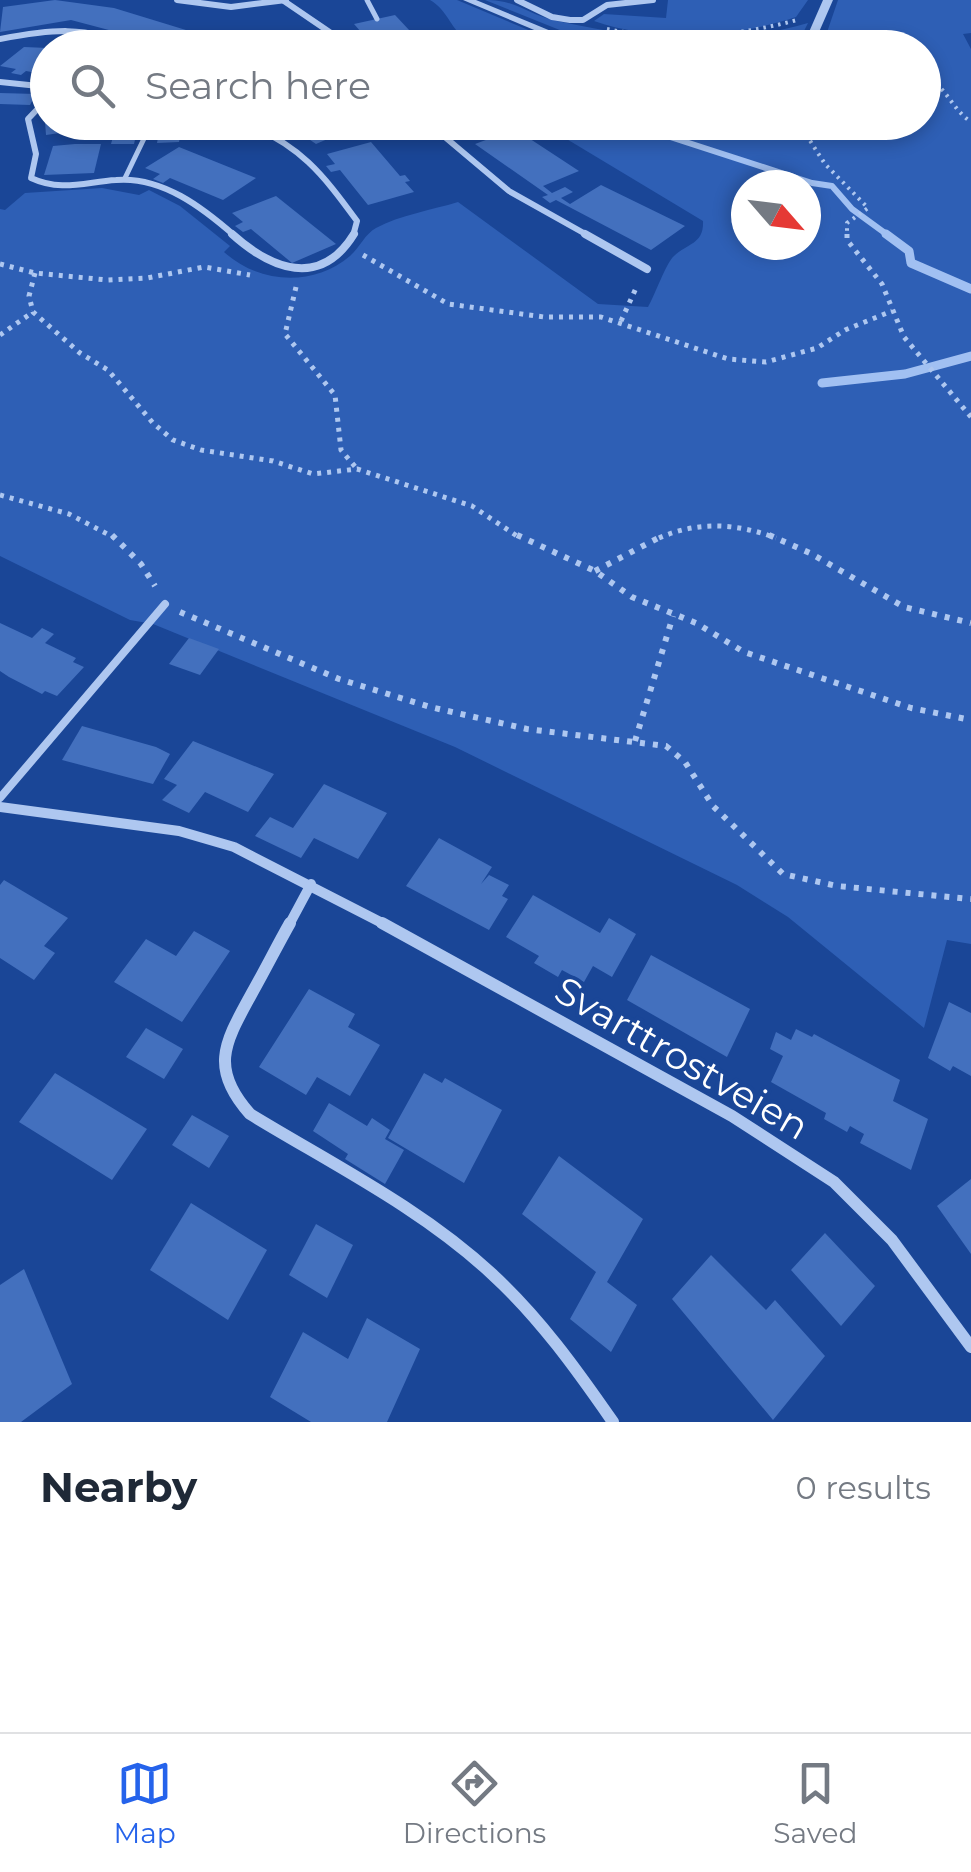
<!DOCTYPE html>
<style>
:root{--surface:#fff;--page:#f6f6f7;--text:#1f2937;--muted:#747a83;--line:#e0e1e3;--accent:#2563eb}
body{margin:0;font-family:Montserrat,sans-serif;background:var(--page);color:var(--text)}
.compass{position:absolute;left:731px;top:170px;width:90px;height:90px;border-radius:50%;background:var(--surface);box-shadow:0 5px 15px #0003;rotate:118deg}
.list{margin:0;padding:0;list-style:none}
h2{display:flex;justify-content:space-between;align-items:center;height:130px;margin:0;padding:0 40px;font-size:42px}
h2 small{font-size:32px;font-weight:400;color:var(--muted)}
.icon{flex:none;width:55px;height:55px;fill:none;stroke:currentColor;stroke-width:2;stroke-linecap:round;stroke-linejoin:round}
.map{position:relative;flex:none;width:971px;height:1422px;overflow:hidden}
.search{position:absolute;background:var(--surface);box-shadow:0 5px 15px #0003;left:30px;right:30px;top:30px;height:110px;display:flex;align-items:center;gap:25px;box-sizing:border-box;padding:0 35px;border-radius:55px;color:var(--muted);font-size:38px}
.sheet{height:310px;background:var(--surface)}
nav{display:flex;justify-content:space-around;align-items:center;box-sizing:border-box;height:140px;border-top:2px solid var(--line);background:var(--surface);font-size:28px;color:var(--muted)}
nav a{display:grid;justify-items:center;gap:5px}
nav .on{color:var(--accent)}
.map>svg:first-child{display:block}
</style>
<div class="map">
<svg width="971" height="1422" viewBox="0 0 971 1422">
<rect width="100%" height="100%" fill="#1a4697"/>
<g fill="#2e5fb5" fill-rule="evenodd">
<path d="M430 0H457L569 47C537 48 487 58 461 35 449 24 446 9 430 0Z"/>
<path d="M485 0C519 0 527 15 557 21 647 40 716 49 808 23L796 47H602Z"/>
<path d="M668 0H808L796 17C732 38 658 43 594 21L604 14 666 18Z"/>
<path d="M838 0H971V33L963 34 971 49V944L947 940 924 1028 788 917 737 885 455 747 153 624 130 620 0 556V209L5 210 25 193 102 188 139 195 149 190 180 206 230 246 224 252C258 283 312 288 350 256 360 247 365 234 376 228 400 215 432 210 458 202L598 304 648 307C655 295 666 263 674 256 688 243 704 244 703 221L540 123 924 122V48L822 47ZM746 185H806V245H746Z"/>
</g>
<g fill="none" stroke-linecap="round" stroke-linejoin="round">
<path stroke="#a1c0f2" stroke-width="6" d="M624 122 812 183 832 186 852 209 889 236"/>
<g stroke="#a1c0f2" stroke-width="9">
<path d="M886 234 909 251 911 263 971 289"/>
<path d="M822 383 905 374 971 356"/>
</g>
</g>
<g fill="#4370be">
<path d="M55 0 114 8 199 34 179 48H145L149 45 134 41 139 38 71 20 0 32 3 7Z"/>
<path d="M395 15 426 48H375L354 24Z"/>
<path d="M24 47 48 48V75L26 71 21 75 11 73 16 69 0 66Z"/>
<path d="M0 93 36 94 30 105 0 104Z"/>
<path d="M45 122H93L94 128 46 135Z"/>
<path d="M117 122H139L134 144H111Z"/>
<path d="M161 122H183L179 142 157 143Z"/>
<path d="M284 122H345L353 128 316 144Z"/>
<path d="M515 129 579 171 543 186 552 193 565 187 573 192 561 198 570 204 601 185 685 226 651 250 556 200 550 203 542 197 548 195 475 144Z"/>
<path d="M371 142 400 176 405 175 410 181 405 182 414 192 368 205 340 170 331 172 326 166 335 164 327 154Z"/>
<path d="M75 144H101L94 173 44 175 53 146Z"/>
<path d="M179 147 256 178 223 200 170 178 163 183 153 179 160 174 145 168Z"/>
<path d="M276 196 336 244 292 263 251 229 243 232 235 226 243 222 232 213Z"/>
<path d="M0 623 32 638 42 628 54 634 45 643 76 658 73 662 84 667 57 696 45 691 42 694 9 677 0 671Z"/>
<path d="M189 638 219 649 200 675 169 664Z"/>
<path d="M82 726 156 747 170 754 153 784 62 760Z"/>
<path d="M193 741 274 774 248 812 205 792 189 813 162 800 177 785 164 779Z"/>
<path d="M324 784 387 813 358 859 314 838 301 858 255 836 270 817 293 828Z"/>
<path d="M439 838 492 867 481 884 489 875 509 885 502 896 508 899 489 930 406 886Z"/>
<path d="M4 880 68 918 44 946 55 953 34 980 0 958V885Z"/>
<path d="M533 895 600 933 609 918 636 934 612 977 593 966 584 982 562 970 558 977 534 963 539 956 506 937Z"/>
<path d="M194 931 230 951 182 1022 114 982 146 939 176 956Z"/>
<path d="M651 955 750 1009 727 1057 627 1000Z"/>
<path d="M309 989 355 1014 348 1027 380 1045 350 1096 317 1077 306 1095 259 1067Z"/>
<path d="M949 1002 971 1013V1076L953 1066 950 1071 928 1058Z"/>
<path d="M146 1028 183 1049 164 1079 126 1057Z"/>
<path d="M796 1029 812 1037 814 1034 900 1080 893 1101 928 1119 911 1170 860 1143 864 1134 850 1126 847 1132 824 1119 826 1113 771 1082 783 1056 770 1049 776 1032 791 1040Z"/>
<path d="M55 1073 147 1129 112 1180 19 1122Z"/>
<path d="M424 1073 442 1083 445 1078 502 1110 464 1183 388 1138Z"/>
<path d="M329 1103 367 1126 372 1118 390 1130 385 1139 404 1150 385 1184 345 1159 348 1154 313 1131Z"/>
<path d="M192 1115 229 1136 209 1168 172 1145Z"/>
<path d="M559 1156 643 1219 607 1282 637 1305 611 1352 570 1319 596 1272 522 1214Z"/>
<path d="M971 1179V1254L937 1206Z"/>
<path d="M191 1203 267 1250 228 1320 150 1270Z"/>
<path d="M316 1224 353 1245 327 1298 289 1275Z"/>
<path d="M825 1233 875 1286 841 1326 791 1270Z"/>
<path d="M711 1255 766 1310 775 1300 825 1356 773 1420 672 1299Z"/>
<path d="M24 1269 72 1384 21 1422H0V1285Z"/>
<path d="M367 1318 420 1349 387 1422H311L270 1397 303 1332 348 1359Z"/>
</g>
<g fill="none" stroke-linecap="round" stroke-linejoin="round">
<g stroke="#aec7f0" stroke-width="4" stroke-dasharray="2.5 5" stroke-linecap="butt">
<path d="M607 29C672 42 733 37 797 20"/>
<path d="M834 36 849 48"/>
<path d="M924 75C947 87 951 108 971 122"/>
<path d="M798 122 825 164 868 208 847 223V236"/>
<path d="M468 130 485 125"/>
</g>
<g stroke="#aec7f0" stroke-width="5" stroke-dasharray="4 6" stroke-linecap="butt">
<path d="M847 234V240L882 284 904 337 971 417"/>
<path d="M363 255 448 304 544 317H601L728 359 766 362 817 348 845 330 892 311"/>
<path d="M0 264 35 273 107 280 147 278 204 267 250 275"/>
<path d="M35 273 29 296 33 312 80 353 108 370 153 423 173 440 201 450 273 461 313 474 357 469 472 506 520 538"/>
<path d="M296 287 285 334 335 395 341 450 357 469"/>
<path d="M621 321 637 286"/>
<path d="M0 335 33 312"/>
<path d="M0 495 69 514 115 538"/>
<path d="M659 538C698 521 736 523 776 538"/>
</g>
<g stroke="#aec7f0" stroke-width="6" stroke-dasharray="5 8" stroke-linecap="butt">
<path d="M112 535 141 564 155 586"/>
<path d="M517 535 595 571 632 597 696 623 744 652 911 708 971 720"/>
<path d="M769 535 810 553 904 607 971 623"/>
<path d="M595 571 664 535"/>
<path d="M180 612 339 679 430 707 527 729 666 746 685 762 713 806 783 874 837 886 971 899"/>
<path d="M635 741 673 616"/>
</g>
<g stroke="#aec7f0" stroke-width="5">
<path d="M367 0 377 19"/>
<path d="M125 178 152 122"/>
</g>
<path stroke="#aec7f0" stroke-width="8" d="M0 798 165 604"/>
<g stroke="#aec7f0" stroke-width="6">
<path d="M177 0 231 7 286 0"/>
<path d="M517 0 552 17 570 20H583L607 5 653 0"/>
<path d="M284 1 353 48"/>
<path d="M0 39C48 30 88 24 132 48"/>
<path d="M0 82 48 87"/>
<path d="M48 98 28 119 36 154 31 178C61 192 85 182 116 180 162 176 203 208 235 236"/>
<path d="M243 122C300 145 322 173 357 221L353 236"/>
<path d="M427 122 509 191 589 236"/>
</g>
<g stroke="#aec7f0" stroke-width="8">
<path d="M232 234C271 269 320 289 354 234"/>
<path d="M585 234 647 269"/>
</g>
<g stroke="#aec7f0" stroke-width="10">
<path d="M0 807 179 831 234 847 386 925"/>
<path d="M289 925 311 884"/>
</g>
<g stroke="#aec7f0" stroke-width="12">
<path d="M290 923C277 946 265 970 252 993 226 1041 208 1067 250 1114 332 1164 421 1208 492 1274 539 1317 577 1370 613 1422"/>
<path d="M382 923 732 1116 834 1182 892 1240 971 1347"/>
</g>
<g fill="#aec7f0" fill-rule="evenodd">
<path d="M463 0H476L592 48H577Z"/>
<path d="M823 0H833L812 48H802Z"/>
</g>
</g>
<g text-anchor="middle" dominant-baseline="central" stroke-width="8" stroke-linejoin="round" paint-order="stroke">
<g font-size="38" fill="#fff" stroke="#1a4697">
<text transform="translate(682 1058) rotate(30)">Svarttrostveien</text>
</g>
</g>
</svg>
<svg class="compass" viewBox="-18 -18 36 36"><path d="M0-13l5 13h-10z" fill="#e53935"/><path d="M0 13l5-13h-10z" fill="#747a83"/></svg>
<div class="search"><svg class="icon" aria-label="search" viewBox="0 0 24 24"><circle cx="10" cy="10" r="6"/><path d="M15 15l6 6"/></svg>Search here</div>
</div>
<section class="sheet">
<h2>Nearby<small>0 results</small></h2>
<ul class="list">
</ul>
</section>
<nav>
<a class="on"><svg class="icon" aria-label="map" viewBox="0 0 24 24"><path d="M3 6l6-2 6 2 6-2v14l-6 2-6-2-6 2zM9 4v14M15 6v14"/></svg>Map</a>
<a><svg class="icon" aria-label="directions" viewBox="0 0 24 24"><path d="M12 3l9 9-9 9-9-9zM9 14v-3h6M13 9l2 2-2 2"/></svg>Directions</a>
<a><svg class="icon" aria-label="saved" viewBox="0 0 24 24"><path d="M7 4h10v16l-5-4-5 4z"/></svg>Saved</a>
</nav>
